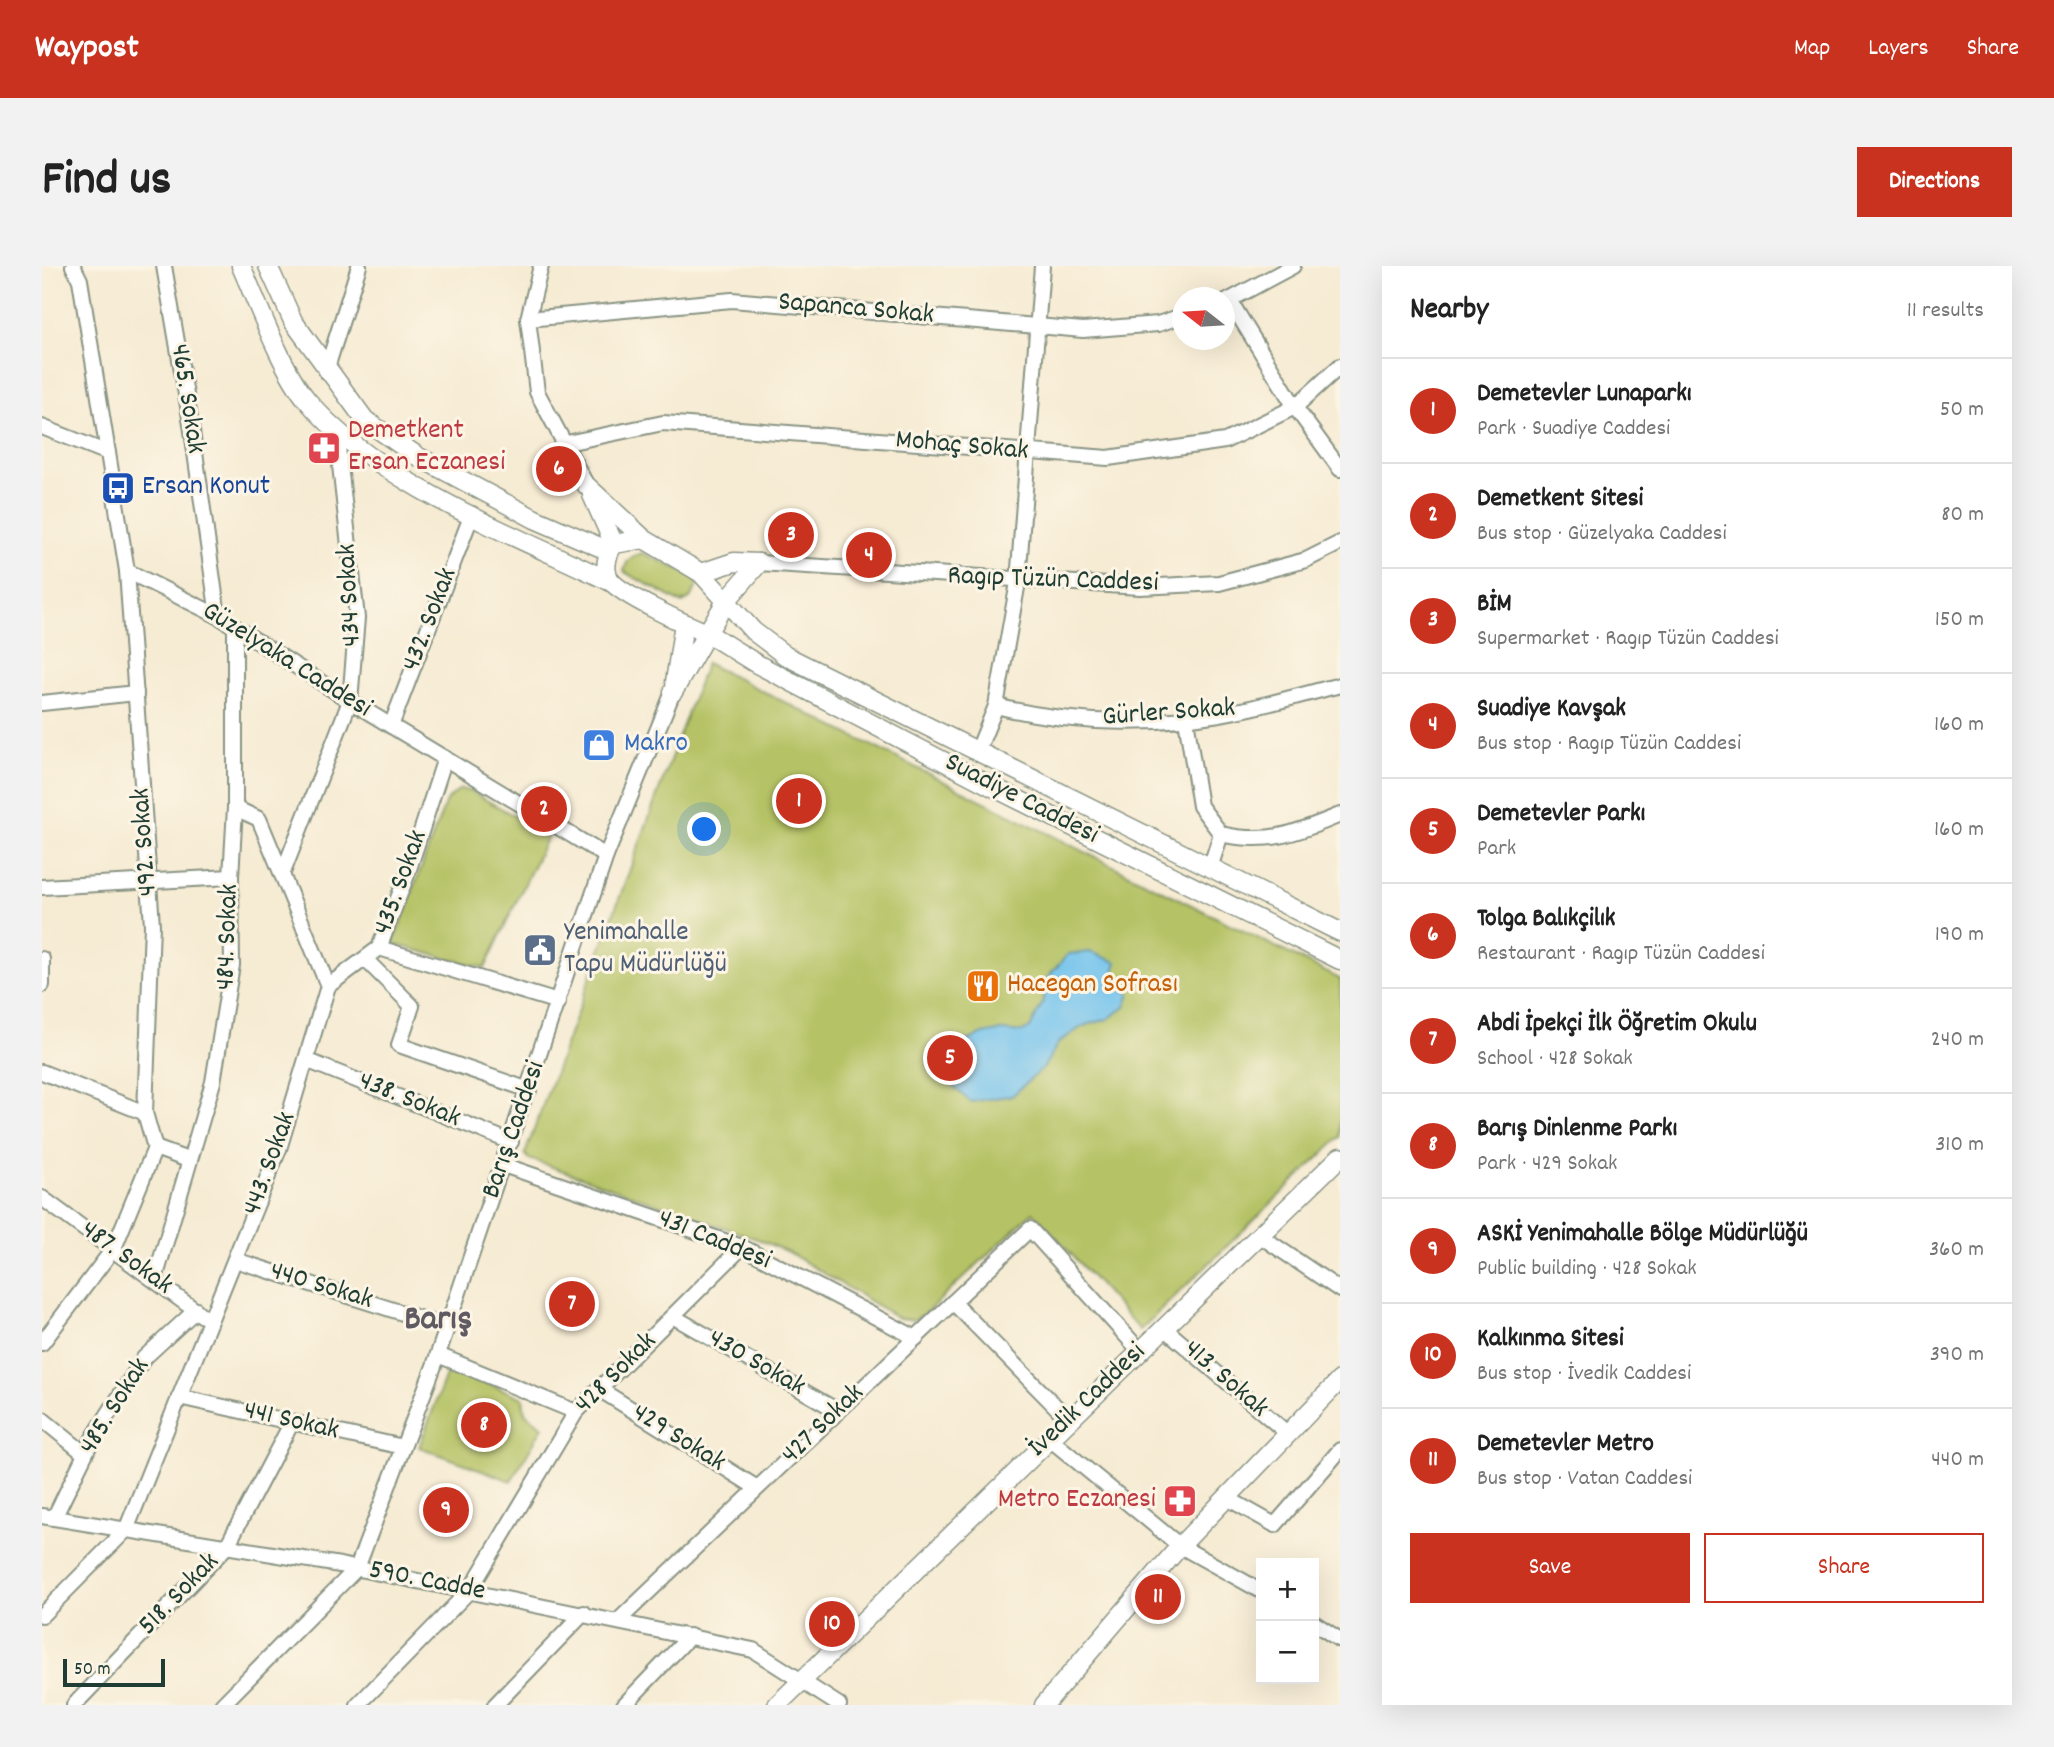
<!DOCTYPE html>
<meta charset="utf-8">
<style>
:root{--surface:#fff;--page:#f2f2f2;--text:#222;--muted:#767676;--line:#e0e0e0;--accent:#c8321e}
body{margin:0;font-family:Dekko,sans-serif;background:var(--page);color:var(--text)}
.controls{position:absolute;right:21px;bottom:21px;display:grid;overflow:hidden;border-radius:0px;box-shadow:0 7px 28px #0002}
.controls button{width:63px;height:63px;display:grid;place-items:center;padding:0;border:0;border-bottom:2px solid var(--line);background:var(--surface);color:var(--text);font:35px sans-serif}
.compass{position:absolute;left:1130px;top:21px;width:63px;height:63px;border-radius:50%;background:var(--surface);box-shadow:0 7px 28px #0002;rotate:287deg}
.scale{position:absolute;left:21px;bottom:18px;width:102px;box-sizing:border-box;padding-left:7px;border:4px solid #1f3d34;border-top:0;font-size:19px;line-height:24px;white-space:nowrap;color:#1f3d34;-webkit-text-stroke:5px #fcf5e5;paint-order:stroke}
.you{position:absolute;left:663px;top:564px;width:24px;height:24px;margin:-18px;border:5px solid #fff;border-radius:50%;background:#1a73e8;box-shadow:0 0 0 10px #1a73e833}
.badge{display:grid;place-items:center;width:46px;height:46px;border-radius:50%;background:var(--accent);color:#fff;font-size:23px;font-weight:700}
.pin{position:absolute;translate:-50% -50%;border:4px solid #fff;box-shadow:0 2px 7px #0006}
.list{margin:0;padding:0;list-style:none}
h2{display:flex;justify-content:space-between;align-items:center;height:91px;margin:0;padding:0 28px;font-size:30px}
h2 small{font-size:23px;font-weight:400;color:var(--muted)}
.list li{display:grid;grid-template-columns:46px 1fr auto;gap:21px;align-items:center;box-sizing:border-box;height:105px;padding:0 28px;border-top:2px solid var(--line)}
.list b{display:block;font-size:26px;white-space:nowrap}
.list p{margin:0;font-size:23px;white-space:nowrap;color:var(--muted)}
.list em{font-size:23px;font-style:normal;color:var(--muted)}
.actions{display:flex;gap:14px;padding:21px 28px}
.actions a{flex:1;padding:16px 0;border:2px solid var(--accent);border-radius:0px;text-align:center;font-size:24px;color:var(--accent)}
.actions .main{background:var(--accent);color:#fff}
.map{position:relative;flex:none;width:1298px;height:1439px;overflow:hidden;border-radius:0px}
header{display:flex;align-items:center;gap:42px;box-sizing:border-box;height:98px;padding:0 35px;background:var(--accent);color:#fff}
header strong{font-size:33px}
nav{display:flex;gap:38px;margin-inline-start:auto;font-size:24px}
.intro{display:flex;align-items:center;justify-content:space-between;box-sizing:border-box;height:168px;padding:0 42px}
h1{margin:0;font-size:49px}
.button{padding:18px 32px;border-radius:0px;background:var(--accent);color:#fff;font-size:24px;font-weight:700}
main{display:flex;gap:42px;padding:0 42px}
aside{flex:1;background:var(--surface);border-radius:0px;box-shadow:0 7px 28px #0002}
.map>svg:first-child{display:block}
</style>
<header>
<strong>Waypost</strong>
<nav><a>Map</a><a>Layers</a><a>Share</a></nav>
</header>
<div class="intro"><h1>Find us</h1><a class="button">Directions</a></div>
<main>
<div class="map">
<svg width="1298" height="1439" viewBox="0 0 1298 1439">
<rect width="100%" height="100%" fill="#fcf5e5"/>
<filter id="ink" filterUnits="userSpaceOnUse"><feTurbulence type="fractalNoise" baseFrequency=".0143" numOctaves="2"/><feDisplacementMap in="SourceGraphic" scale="14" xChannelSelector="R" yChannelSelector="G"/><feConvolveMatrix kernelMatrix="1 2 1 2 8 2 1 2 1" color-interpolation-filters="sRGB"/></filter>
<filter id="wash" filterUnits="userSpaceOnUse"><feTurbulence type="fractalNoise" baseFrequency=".00686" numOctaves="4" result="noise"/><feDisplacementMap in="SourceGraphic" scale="28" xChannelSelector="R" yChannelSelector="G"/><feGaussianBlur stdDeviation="1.57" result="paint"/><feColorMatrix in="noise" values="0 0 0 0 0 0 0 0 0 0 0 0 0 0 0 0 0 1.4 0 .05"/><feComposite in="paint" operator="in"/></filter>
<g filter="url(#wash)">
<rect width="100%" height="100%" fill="#f6ebd3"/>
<g fill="#b5c265" stroke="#6a804c" stroke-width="2">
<path d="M600 287 651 310 656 318 648 333 640 337 582 306C584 294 589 290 600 287Z"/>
<path d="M664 397 1298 713V871L1098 1064 991 946 885 1046 872 1054 856 1052 746 986 718 974 487 893 483 888Z"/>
<path d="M418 523 430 526 506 569 443 702 351 678 404 535Z"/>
<path d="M407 1101 481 1132 483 1147 501 1161 469 1215 377 1181Z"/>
</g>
<path fill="#72c2ed" stroke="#488090" stroke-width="2" d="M1048 686 1075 696 1070 713 1072 720 1088 727 1083 741 1066 753 1041 760 1016 777 1002 801 971 829 929 836C914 824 903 815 900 795 914 779 936 767 957 765 970 764 976 770 988 762L1000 738 1006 711 1026 688Z"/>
</g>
<g filter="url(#ink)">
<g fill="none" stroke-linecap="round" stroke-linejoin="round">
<g stroke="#8a9484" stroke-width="18">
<g id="minor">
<path d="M31 0 38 14 66 187"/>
<path d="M122 0 149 158 176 350"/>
<path d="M499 0 486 53 495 126 545 220"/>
<path d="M1188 35 1253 141 1298 203"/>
<path d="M1182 37 1251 0"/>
<path d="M486 53 690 34 1041 64 1116 58 1140 50"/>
<path d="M284 105 317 0"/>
<path d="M0 161 66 187 85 305 176 350 308 435 564 590"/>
<path d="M520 178 621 157 1066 192 1183 175 1253 141 1298 100"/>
<path d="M717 297 1098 321 1177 317 1264 294 1298 277"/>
<path d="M85 305 110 659 103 847"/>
<path d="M0 437 94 427"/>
<path d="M954 440C1033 460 1124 461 1204 443 1236 436 1267 427 1298 419"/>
<path d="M1144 453 1158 540 1179 568"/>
<path d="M349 460 430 248"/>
<path d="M936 484 954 440 976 316 1000 0"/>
<path d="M1179 568C1226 579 1254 567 1298 549"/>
<path d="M1168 602 1179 568"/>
<path d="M240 609 308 435 315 352 294 163"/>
<path d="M0 621 189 611"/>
<path d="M337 682 516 736"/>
<path d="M0 693V719"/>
<path d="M323 693 370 740 357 779 487 824"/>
<path d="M286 720 337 682 365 609 403 492"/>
<path d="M264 794 469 876"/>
<path d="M0 806 103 847 113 882"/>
<path d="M113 882 146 894"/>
<path d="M461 899 700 981 874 1072"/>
<path d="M0 932 161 1050"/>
<path d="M1217 969 1298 1024"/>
<path d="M193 994 405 1061"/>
<path d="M113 1013 171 816 190 699 189 611 193 542V361"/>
<path d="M911 1036 1027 1154"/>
<path d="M632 1051 796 1145"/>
<path d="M1122 1062 1245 1167"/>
<path d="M0 1077 72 982 113 882"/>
<path d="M396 1089 534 1146"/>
<path d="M557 1123 715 1222"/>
<path d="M137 1131 361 1181"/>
<path d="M0 1153 43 1188"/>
<path d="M1008 1173 1138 1280 1219 1325"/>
<path d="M1185 1232 1233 1259 1298 1184"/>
<path d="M0 1250 298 1299 711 1384 797 1439"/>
<path d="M12 1252 51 1172 102 1092 154 1044"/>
<path d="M0 1349 84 1264 237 883 286 720 217 553 193 542"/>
<path d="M577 1354 988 963 1098 1085"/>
<path d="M1272 1357 1298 1374"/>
<path d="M32 1439 185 1280 250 1156"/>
<path d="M180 1439 315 1302 392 1100 564 590 631 426"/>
<path d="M316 1439 428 1324 534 1146 700 981"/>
<path d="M453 1439 542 1347"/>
<path d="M582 1439 648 1370"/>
</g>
</g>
<g stroke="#8a9484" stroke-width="21">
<g id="major">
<path d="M199 0C216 38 239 102 265 134 334 217 473 269 569 316"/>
<path d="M226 0 251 55 323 154 375 190 493 253 567 285"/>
<path d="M545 220 602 273"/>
<path d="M550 229 572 278"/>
<path d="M717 297 685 334 665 367C645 359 579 329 568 314 561 304 565 287 572 278L602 273 659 307 711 365 744 390 1298 666"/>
<path d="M659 307 692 296 717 297"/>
<path d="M633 416 642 357"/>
<path d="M631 426 665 367 715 398 949 520 1298 694"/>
<path d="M735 1439 1298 891"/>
<path d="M1002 1439 1138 1280 1298 1114"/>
</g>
</g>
<use href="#minor" stroke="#fff" stroke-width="14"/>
<use href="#major" stroke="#fff" stroke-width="18"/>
</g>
</g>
<defs>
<g id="pharmacy-square" transform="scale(1.75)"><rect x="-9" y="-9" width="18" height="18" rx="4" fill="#e0444e" stroke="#fcf5e5"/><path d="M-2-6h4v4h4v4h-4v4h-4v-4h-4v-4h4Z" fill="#fff"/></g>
<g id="bus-square" transform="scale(1.75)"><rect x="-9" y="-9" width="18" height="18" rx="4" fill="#1a4fb4" stroke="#fcf5e5"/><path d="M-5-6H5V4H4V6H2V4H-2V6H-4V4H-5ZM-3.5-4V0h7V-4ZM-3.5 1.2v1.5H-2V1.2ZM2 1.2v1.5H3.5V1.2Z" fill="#fff"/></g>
<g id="shop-square" transform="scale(1.75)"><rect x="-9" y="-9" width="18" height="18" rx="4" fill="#3f7fe0" stroke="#fcf5e5"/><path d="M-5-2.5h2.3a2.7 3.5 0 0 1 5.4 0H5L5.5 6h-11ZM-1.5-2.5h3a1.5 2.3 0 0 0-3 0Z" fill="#fff"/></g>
<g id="civic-square" transform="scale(1.75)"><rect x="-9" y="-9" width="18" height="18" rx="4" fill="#5c6f8a" stroke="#fcf5e5"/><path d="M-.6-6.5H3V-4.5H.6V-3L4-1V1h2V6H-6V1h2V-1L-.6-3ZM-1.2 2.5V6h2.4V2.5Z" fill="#fff"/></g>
<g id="restaurant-square" transform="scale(1.75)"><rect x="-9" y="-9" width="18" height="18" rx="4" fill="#e8710a" stroke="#fcf5e5"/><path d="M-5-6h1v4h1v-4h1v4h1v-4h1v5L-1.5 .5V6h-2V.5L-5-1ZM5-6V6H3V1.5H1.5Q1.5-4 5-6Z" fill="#fff"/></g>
</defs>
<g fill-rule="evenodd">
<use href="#pharmacy-square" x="282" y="182"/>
<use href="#bus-square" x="76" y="222"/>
<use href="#shop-square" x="557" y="479"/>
<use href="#civic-square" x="498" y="684"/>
<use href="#restaurant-square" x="941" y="720"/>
<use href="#pharmacy-square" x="1138" y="1235"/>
</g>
<g text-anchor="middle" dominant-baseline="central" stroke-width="6" stroke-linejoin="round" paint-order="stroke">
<g font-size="28" fill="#1f3d34" stroke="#fcf5e5">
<text transform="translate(814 44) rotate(5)">Sapanca Sokak</text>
<text transform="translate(144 133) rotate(81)">465. Sokak</text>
<text transform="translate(920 181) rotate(5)">Mohaç Sokak</text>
<text transform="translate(1011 315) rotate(2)">Ragıp Tüzün Caddesi</text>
<text transform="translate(309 329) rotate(-93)">434 Sokak</text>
<text transform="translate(389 354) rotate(-69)">432. Sokak</text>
<text transform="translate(244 395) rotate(32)">Güzelyaka Caddesi</text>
<text transform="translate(1127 448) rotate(-4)">Gürler Sokak</text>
<text transform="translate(979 534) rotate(27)">Suadiye Caddesi</text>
<text transform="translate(104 576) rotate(-94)">492. Sokak</text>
<text transform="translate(360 617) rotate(-70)">435. Sokak</text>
<text transform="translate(187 671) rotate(-88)">484. Sokak</text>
<text transform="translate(367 835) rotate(22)">438. Sokak</text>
<text transform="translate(473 864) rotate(-71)">Barış Caddesi</text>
<text transform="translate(229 898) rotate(-70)">443. Sokak</text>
<text transform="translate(672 975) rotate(22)">431 Caddesi</text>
<text transform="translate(84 993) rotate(36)">487. Sokak</text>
<text transform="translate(279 1021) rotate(17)">440 Sokak</text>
<text transform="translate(714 1098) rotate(30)">430 Sokak</text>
<text transform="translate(575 1108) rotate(-45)">428 Sokak</text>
<text transform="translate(1183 1114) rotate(41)">413. Sokak</text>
<text transform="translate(1046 1135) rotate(-44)">İvedik Caddesi</text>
<text transform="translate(74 1141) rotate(-58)">485. Sokak</text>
<text transform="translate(249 1156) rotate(13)">441 Sokak</text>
<text transform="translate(782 1159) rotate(-44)">427 Sokak</text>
<text transform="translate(636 1173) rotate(32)">429 Sokak</text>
<text transform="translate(385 1316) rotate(11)">590. Cadde</text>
<text transform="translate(138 1329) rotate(-46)">518. Sokak</text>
</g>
<g font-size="28" fill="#be3a42" stroke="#fcf5e5" text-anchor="start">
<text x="306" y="166">Demetkent<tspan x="306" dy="32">Ersan Eczanesi</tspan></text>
<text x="1114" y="1235" text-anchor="end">Metro Eczanesi</text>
</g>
<g font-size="28" fill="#164399" stroke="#fcf5e5" text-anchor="start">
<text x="100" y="222">Ersan Konut</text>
</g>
<g font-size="28" fill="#366cbe" stroke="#fcf5e5" text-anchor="start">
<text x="582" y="479">Makro</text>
</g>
<g font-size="28" fill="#4e5e75" stroke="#fcf5e5" text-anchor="start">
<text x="522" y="668">Yenimahalle<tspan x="522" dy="32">Tapu Müdürlüğü</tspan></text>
</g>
<g font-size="28" fill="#c56008" stroke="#fcf5e5" text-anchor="start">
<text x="965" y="720">Hacegan Sofrası</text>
</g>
<g font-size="35" font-weight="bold" fill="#605b62" stroke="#fcf5e5">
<text x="396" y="1055">Barış</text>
</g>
</g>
</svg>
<div class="controls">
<button>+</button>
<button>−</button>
</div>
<svg class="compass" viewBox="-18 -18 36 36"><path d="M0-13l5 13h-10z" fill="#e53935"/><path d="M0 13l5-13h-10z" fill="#767676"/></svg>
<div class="scale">50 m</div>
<div class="you"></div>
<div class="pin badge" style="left:757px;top:535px">1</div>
<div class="pin badge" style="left:502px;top:543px">2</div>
<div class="pin badge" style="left:749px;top:269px">3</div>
<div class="pin badge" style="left:827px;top:289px">4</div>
<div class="pin badge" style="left:908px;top:792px">5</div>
<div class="pin badge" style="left:517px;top:203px">6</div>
<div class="pin badge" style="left:530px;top:1038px">7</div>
<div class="pin badge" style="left:442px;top:1159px">8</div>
<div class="pin badge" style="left:404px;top:1244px">9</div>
<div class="pin badge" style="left:790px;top:1358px">10</div>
<div class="pin badge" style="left:1116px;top:1331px">11</div>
</div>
<aside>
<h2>Nearby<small>11 results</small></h2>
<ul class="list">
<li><span class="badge">1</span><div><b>Demetevler Lunaparkı</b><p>Park · Suadiye Caddesi</p></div><em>50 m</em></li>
<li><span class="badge">2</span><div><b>Demetkent Sitesi</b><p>Bus stop · Güzelyaka Caddesi</p></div><em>80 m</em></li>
<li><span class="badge">3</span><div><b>BİM</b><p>Supermarket · Ragıp Tüzün Caddesi</p></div><em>150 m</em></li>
<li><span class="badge">4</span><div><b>Suadiye Kavşak</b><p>Bus stop · Ragıp Tüzün Caddesi</p></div><em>160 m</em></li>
<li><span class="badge">5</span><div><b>Demetevler Parkı</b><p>Park</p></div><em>160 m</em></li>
<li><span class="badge">6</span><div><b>Tolga Balıkçilık</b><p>Restaurant · Ragıp Tüzün Caddesi</p></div><em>190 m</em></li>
<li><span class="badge">7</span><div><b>Abdi İpekçi İlk Öğretim Okulu</b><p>School · 428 Sokak</p></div><em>240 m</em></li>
<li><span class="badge">8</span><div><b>Barış Dinlenme Parkı</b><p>Park · 429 Sokak</p></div><em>310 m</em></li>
<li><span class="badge">9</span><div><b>ASKİ Yenimahalle Bölge Müdürlüğü</b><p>Public building · 428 Sokak</p></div><em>360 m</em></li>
<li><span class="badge">10</span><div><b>Kalkınma Sitesi</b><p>Bus stop · İvedik Caddesi</p></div><em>390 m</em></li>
<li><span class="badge">11</span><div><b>Demetevler Metro</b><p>Bus stop · Vatan Caddesi</p></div><em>440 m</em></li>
</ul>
<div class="actions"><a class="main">Save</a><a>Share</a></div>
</aside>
</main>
